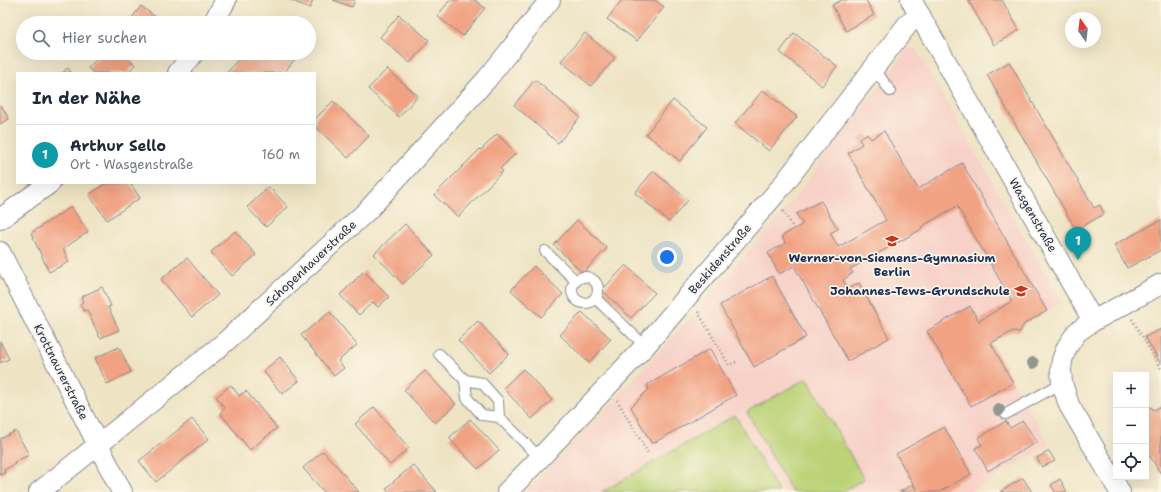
<!DOCTYPE html>
<html lang="de">
<meta charset="utf-8">
<style>
:root{--surface:#fff;--page:#f6f6f7;--text:#1f2937;--muted:#747a83;--line:#e0e1e3;--accent:#c8321e}
body{margin:0;font-family:"Shantell Sans",sans-serif;background:var(--page);color:var(--text)}
.controls{position:absolute;right:12px;bottom:12px;display:grid;overflow:hidden;border-radius:0px;box-shadow:0 4px 16px #0002}
.controls button{width:36px;height:36px;display:grid;place-items:center;padding:0;border:0;border-bottom:1px solid var(--line);background:var(--surface);color:var(--text);font:20px sans-serif}
.compass{position:absolute;left:1065px;top:12px;width:36px;height:36px;border-radius:50%;background:var(--surface);box-shadow:0 4px 16px #0002;rotate:346deg}
.you{position:absolute;left:667px;top:257px;width:14px;height:14px;margin:-10px;border:3px solid #fff;border-radius:50%;background:#1a73e8;box-shadow:0 0 0 6px #1a73e833}
.badge{display:grid;place-items:center;width:26px;height:26px;border-radius:50%;background:var(--accent);color:#fff;font-size:13px;font-weight:700}
.pin{position:absolute;translate:-50% -33px;filter:drop-shadow(0 1px 2px #0008)}
.pin::after{content:'';position:absolute;top:21px;width:14px;height:12px;background:inherit;clip-path:polygon(0 0,100% 0,50% 100%)}
.list{margin:0;padding:0;list-style:none}
h2{display:flex;justify-content:space-between;align-items:center;height:52px;margin:0;padding:0 16px;font-size:17px}
h2 small{font-size:13px;font-weight:400;color:var(--muted)}
.list li{display:grid;grid-template-columns:26px 1fr auto;gap:12px;align-items:center;box-sizing:border-box;height:60px;padding:0 16px;border-top:1px solid var(--line)}
.list b{display:block;font-size:15px;white-space:nowrap}
.list p{margin:0;font-size:13px;white-space:nowrap;color:var(--muted)}
.list em{font-size:13px;font-style:normal;color:var(--muted)}
.icon{flex:none;width:22px;height:22px;fill:none;stroke:currentColor;stroke-width:2;stroke-linecap:round;stroke-linejoin:round}
.map{position:relative;flex:none;width:1161px;height:492px;overflow:hidden}
.search{position:absolute;background:var(--surface);box-shadow:0 4px 16px #0002;left:16px;top:16px;width:300px;height:44px;display:flex;align-items:center;gap:10px;box-sizing:border-box;padding:0 14px;border-radius:22px;color:var(--muted);font-size:15px}
.panel{position:absolute;background:var(--surface);box-shadow:0 4px 16px #0002;left:16px;top:72px;width:300px;height:112px;border-radius:0px}
.map>svg:first-child{display:block}
</style>
<div class="map">
<svg width="1161" height="492" viewBox="0 0 1161 492">
<rect width="100%" height="100%" fill="#fcf5e5"/>
<filter id="ink" filterUnits="userSpaceOnUse"><feTurbulence type="fractalNoise" baseFrequency=".025" numOctaves="2"/><feDisplacementMap in="SourceGraphic" scale="8" xChannelSelector="R" yChannelSelector="G"/><feConvolveMatrix kernelMatrix="1 2 1 2 8 2 1 2 1" color-interpolation-filters="sRGB"/></filter>
<filter id="wash" filterUnits="userSpaceOnUse"><feTurbulence type="fractalNoise" baseFrequency=".012" numOctaves="4" result="noise"/><feDisplacementMap in="SourceGraphic" scale="16" xChannelSelector="R" yChannelSelector="G"/><feGaussianBlur stdDeviation="0.9" result="paint"/><feColorMatrix in="noise" values="0 0 0 0 0 0 0 0 0 0 0 0 0 0 0 0 0 1.4 0 .05"/><feComposite in="paint" operator="in"/></filter>
<g filter="url(#wash)">
<rect width="100%" height="100%" fill="#eee4c4"/>
<path fill="#f7d1c7" d="M908 48 916 49 1062 302 1024 324 1020 332 1013 331 991 343 1050 445 969 492H526L620 394 705 302 794 199Z"/>
<g fill="#bbd276" stroke="#6b806a">
<path d="M807 378 864 479 842 492H792L747 412Z"/>
<path d="M735 415 779 492H602Z"/>
</g>
<g id="blocks">
<g fill="#f1a283">
<path d="M290 0H313L310 8Z"/>
<path d="M333 0H355L352 7Z"/>
<path d="M450 0H475L485 8 463 36 437 16Z"/>
<path d="M622 0H655L664 7 637 41 607 19Z"/>
<path d="M842 0H866L874 15 846 31 832 5Z"/>
<path d="M968 0H1002L1019 30 994 45Z"/>
<path d="M141 6 163 23H128Z"/>
<path d="M399 15 429 40 410 63 380 37Z"/>
<path d="M585 33 615 58 591 86 561 61Z"/>
<path d="M794 33 837 66 822 86 780 52Z"/>
<path d="M103 53H123L135 65 127 73H93L88 68Z"/>
<path d="M243 53H288L295 59 284 73H227Z"/>
<path d="M1009 62 1094 208 1100 205 1104 214 1076 230 987 75Z"/>
<path d="M68 68 72 73H62Z"/>
<path d="M387 69 418 96 399 117 368 89Z"/>
<path d="M535 80 580 117 558 143 514 105Z"/>
<path d="M763 90 797 117 769 151 735 123Z"/>
<path d="M673 100 707 127 680 161 646 134Z"/>
<path d="M333 101 369 136 348 158 315 126V119Z"/>
<path d="M1 105 9 119 0 124V106Z"/>
<path d="M884 131 918 189 962 163 1047 311 1024 324 1020 332 1013 331 991 343 1013 383 971 406 927 331 970 306 979 321 1012 301 957 206 921 227 922 229 850 269 853 273 843 280 848 289 859 283 889 338 848 361 794 266 779 274 768 253 785 243 782 236 803 224 796 214 821 201 838 229 830 233 838 247 886 220 848 153 862 144 859 139 863 136 867 134 871 139Z"/>
<path d="M497 134 516 153 500 169 503 171 458 217 434 195 480 149 481 150Z"/>
<path d="M653 171 688 200 669 222 635 193Z"/>
<path d="M106 183H130L140 198 107 220 89 195Z"/>
<path d="M269 187 288 207 266 227 247 207Z"/>
<path d="M71 207 88 232 63 249 69 262 49 272 31 233Z"/>
<path d="M577 220 607 248 583 273 554 245Z"/>
<path d="M1161 220V250L1127 268 1114 245Z"/>
<path d="M405 224 434 255 403 284 374 254Z"/>
<path d="M235 231 256 255 232 276 211 252Z"/>
<path d="M187 258 218 295 192 317 161 279Z"/>
<path d="M626 265 655 293 631 318 602 290Z"/>
<path d="M534 266 563 294 541 317 511 290Z"/>
<path d="M364 271 389 297 378 307 373 302 359 315 340 295Z"/>
<path d="M772 276 806 337 754 367 720 305Z"/>
<path d="M102 287 111 306 108 307 119 330 100 338 87 310 84 311 80 304 83 302 81 297Z"/>
<path d="M330 312 357 345 338 361 344 368 334 376 301 335Z"/>
<path d="M582 312 611 339 589 363 560 335Z"/>
<path d="M478 321 509 354 489 373 458 340Z"/>
<path d="M1161 329V364L1145 337Z"/>
<path d="M0 341 9 359 0 363Z"/>
<path d="M119 347 131 372 107 384 95 358Z"/>
<path d="M710 349 736 395 652 444 631 407 649 389 647 385Z"/>
<path d="M280 357 299 381 282 394 263 371Z"/>
<path d="M523 369 552 400 532 419 503 388Z"/>
<path d="M425 371 456 404 435 423 404 390Z"/>
<path d="M231 385 239 396 246 391 277 428 250 450 220 413 225 408 216 397Z"/>
<path d="M1161 406V474L1150 456 1146 458V407H1150L1154 410Z"/>
<path d="M374 407 409 448 390 465 355 424Z"/>
<path d="M192 419 209 439 156 482 139 461Z"/>
<path d="M470 419 499 450 478 469 449 438Z"/>
<path d="M1006 421 1010 428 1023 421 1037 442 988 471 975 448 982 445 978 438Z"/>
<path d="M944 427 971 474 939 492H918L896 454Z"/>
<path d="M16 431 29 455 14 462 15 464 4 470 5 473 0 475V439Z"/>
<path d="M323 451 341 471 359 492H324L303 468Z"/>
<path d="M1049 451 1055 461 1042 467 1037 458Z"/>
<path d="M413 465 437 492H389L386 488Z"/>
<path d="M1023 478 1032 492H1000Z"/>
<path d="M1060 479 1067 492H1055L1051 485Z"/>
<path d="M913 484 917 491 915 492H900Z"/>
</g>
</g>
</g>
<g filter="url(#ink)">
<use href="#blocks" fill-opacity="0" stroke="#848a91" stroke-width="1"/>
<g fill="none" stroke-linecap="round" stroke-linejoin="round">
<g stroke="#848a91" stroke-width="12">
<g id="lane">
<path d="M874 68 890 91"/>
<path d="M545 251 576 281"/>
<circle cx="585" cy="290" r="13"/>
<path d="M595 298 645 346"/>
<path d="M439 354 465 380"/>
<path d="M1006 414 1062 383"/>
<path d="M499 417 482 415 467 398 465 380 482 383 498 401 499 417 540 458"/>
</g>
</g>
<g stroke="#848a91" stroke-width="22">
<g id="street">
<path d="M911 0 1093 321"/>
<path d="M213 23 226 0"/>
<path d="M178 73 194 53"/>
<path d="M0 219 50 183"/>
<path d="M0 252 122 492"/>
<path d="M39 492 98 445 224 343 368 210 487 79 550 0"/>
<path d="M507 492 540 458 645 346 782 186 908 24 920 15"/>
<path d="M1120 492 1069 405 1062 383 1061 370 1062 360 1067 347 1077 332 1093 321 1161 284"/>
</g>
</g>
<g stroke="#848a91" stroke-width="2.5" stroke-dasharray="1 3" stroke-linecap="butt">
<path d="M783 211 794 229"/>
<path d="M698 312 729 365 738 361"/>
<path d="M1132 319 1161 369"/>
<path d="M617 400 648 453"/>
</g>
<use href="#lane" stroke="#fff" stroke-width="10"/>
<use href="#street" stroke="#fff" stroke-width="20"/>
</g>
<g fill="#90978f">
<circle cx="1033" cy="363" r="6"/>
<circle cx="999" cy="410" r="6"/>
</g>
</g>
<defs>
<g id="school-bare" transform="scale(1.08)"><path d="M0-5L7-2L0 1L-7-2ZM-4 1L0 2.5L4 1V4Q0 6-4 4Z" fill="#c8321e" stroke="#fcf5e5" stroke-width="2.5" paint-order="stroke"/></g>
</defs>
<g fill-rule="evenodd">
<use href="#school-bare" x="892" y="241"/>
<use href="#school-bare" x="1021" y="291"/>
</g>
<g text-anchor="middle" dominant-baseline="central" stroke-width="3.5" stroke-linejoin="round" paint-order="stroke">
<g font-size="12" fill="#1b2f5e" stroke="#fcf5e5">
<text transform="translate(1033 215) rotate(60)">Wasgenstraße</text>
<text transform="translate(720 259) rotate(-49)">Beskidenstraße</text>
<text transform="translate(311 263) rotate(-43)">Schopenhauerstraße</text>
<text transform="translate(61 372) rotate(63)">Krottnaurerstraße</text>
</g>
<g font-size="12" font-weight="bold" fill="#1b2f5e" stroke="#fcf5e5">
<text x="892" y="258">Werner-von-Siemens-Gymnasium<tspan x="892" dy="14">Berlin</tspan></text>
<text x="1010" y="291" text-anchor="end">Johannes-Tews-Grundschule</text>
</g>
</g>
</svg>
<div class="controls">
<button>+</button>
<button>−</button>
<button><svg class="icon" aria-label="locate" viewBox="0 0 24 24"><circle cx="12" cy="12" r="6"/><path d="M12 2v4M12 18v4M2 12h4M18 12h4"/></svg></button>
</div>
<svg class="compass" viewBox="-18 -18 36 36"><path d="M0-13l5 13h-10z" fill="#e53935"/><path d="M0 13l5-13h-10z" fill="#747a83"/></svg>
<div class="you"></div>
<div class="pin badge" style="left:1078px;top:260px;background:#0f9aa8">1</div>
<div class="search"><svg class="icon" aria-label="search" viewBox="0 0 24 24"><circle cx="10" cy="10" r="6"/><path d="M15 15l6 6"/></svg>Hier suchen</div>
<section class="panel">
<h2>In der Nähe<small></small></h2>
<ul class="list">
<li><span class="badge" style="background:#0f9aa8">1</span><div><b>Arthur Sello</b><p>Ort · Wasgenstraße</p></div><em>160 m</em></li>
</ul>
</section>
</div>
